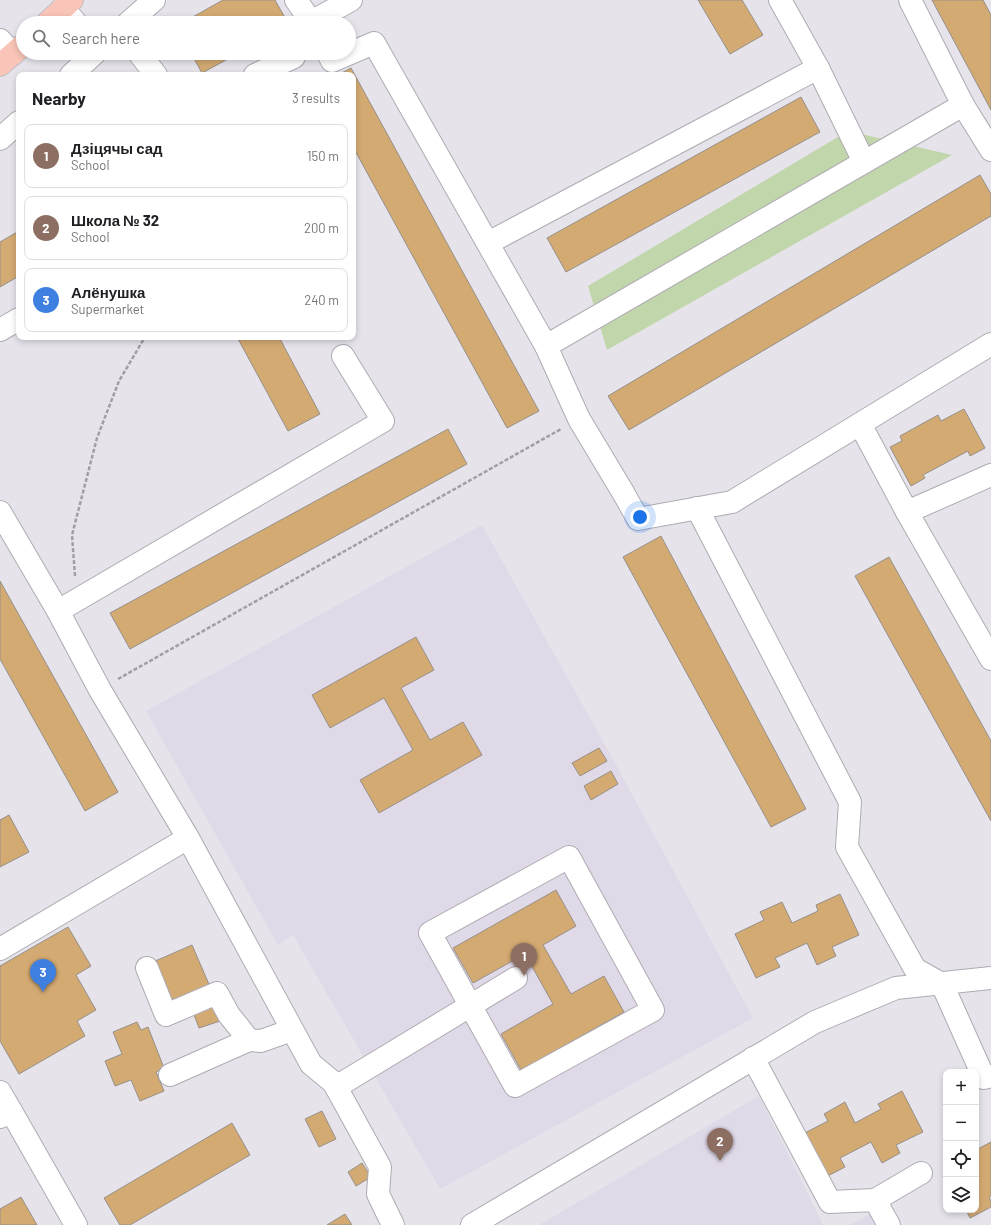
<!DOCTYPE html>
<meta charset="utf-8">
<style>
:root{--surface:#fff;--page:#f6f6f6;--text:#202124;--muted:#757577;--line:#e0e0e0;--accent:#2b82d0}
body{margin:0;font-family:Barlow,sans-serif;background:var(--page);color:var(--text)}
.controls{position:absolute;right:12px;bottom:12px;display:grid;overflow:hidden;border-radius:8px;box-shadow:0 2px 6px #0003}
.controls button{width:36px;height:36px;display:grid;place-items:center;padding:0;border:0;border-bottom:1px solid var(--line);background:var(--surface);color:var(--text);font:20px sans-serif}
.you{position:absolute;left:640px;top:517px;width:14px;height:14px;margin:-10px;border:3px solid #fff;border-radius:50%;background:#1a73e8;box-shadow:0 0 0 6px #1a73e833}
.badge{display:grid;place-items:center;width:26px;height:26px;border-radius:50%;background:var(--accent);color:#fff;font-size:13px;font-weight:700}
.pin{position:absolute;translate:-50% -33px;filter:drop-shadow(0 1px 2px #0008)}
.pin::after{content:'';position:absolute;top:21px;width:14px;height:12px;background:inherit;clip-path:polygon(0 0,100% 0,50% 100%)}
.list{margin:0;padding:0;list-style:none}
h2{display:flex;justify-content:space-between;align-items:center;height:52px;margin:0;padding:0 16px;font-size:17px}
h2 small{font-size:13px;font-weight:400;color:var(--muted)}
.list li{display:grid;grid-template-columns:26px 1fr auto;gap:12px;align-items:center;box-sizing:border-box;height:64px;margin:0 8px 8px;padding:0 8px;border:1px solid var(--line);border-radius:8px}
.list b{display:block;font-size:15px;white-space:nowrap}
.list p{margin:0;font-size:13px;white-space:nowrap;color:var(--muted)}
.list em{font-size:13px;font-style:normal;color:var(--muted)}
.icon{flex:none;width:22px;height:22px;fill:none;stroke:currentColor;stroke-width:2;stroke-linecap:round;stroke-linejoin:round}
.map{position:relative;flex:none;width:991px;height:1225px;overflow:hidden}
.search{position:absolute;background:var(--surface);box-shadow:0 2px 6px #0003;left:16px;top:16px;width:340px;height:44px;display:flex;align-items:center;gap:10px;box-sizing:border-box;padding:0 14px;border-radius:22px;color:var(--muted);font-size:15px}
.panel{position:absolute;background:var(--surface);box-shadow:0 2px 6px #0003;left:16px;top:72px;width:340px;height:268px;border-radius:8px}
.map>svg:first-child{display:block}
</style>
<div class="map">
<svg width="991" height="1225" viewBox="0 0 991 1225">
<rect width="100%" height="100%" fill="#e6e3eb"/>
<g fill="#e0d9e8">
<path d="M482 525 614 761 753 1018 440 1189 293 935 278 945 146 711Z"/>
<path d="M759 1096 823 1225H539Z"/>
<path d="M872 1213 878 1225H850Z"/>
</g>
<path fill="#c2d6ab" d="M848 131 952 155 607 350 588 286Z"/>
<g fill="#d4aa73" stroke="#959089">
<path d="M223 0H275L288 23H182Z"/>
<path d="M698 0H742L763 35 730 54Z"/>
<path d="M932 0H983L991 15V110Z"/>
<path d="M191 53H239L202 73Z"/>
<path d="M351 68 539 411 507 428 353 147V75H338Z"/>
<path d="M801 97 820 132 566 272 547 238Z"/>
<path d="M980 175 991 194V216L629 430 608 396Z"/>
<path d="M19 231V276L0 287V242Z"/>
<path d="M237 337H279L320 414 288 431Z"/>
<path d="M964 409 985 448 970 456 968 451 923 475 925 478 911 486 890 447 902 441 900 436 938 415 941 421Z"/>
<path d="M448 429 467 464 130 649 110 613Z"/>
<path d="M661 536 806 809 771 827 623 557Z"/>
<path d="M889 557 991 741V821L855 576Z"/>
<path d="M0 581 118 792 85 811 0 659Z"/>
<path d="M416 637 434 670 401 688 430 740 463 722 482 755 379 813 360 780 413 750 384 698 330 728 312 695Z"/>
<path d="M599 748 607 761 580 776 572 763Z"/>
<path d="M611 771 618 784 591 800 584 786Z"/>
<path d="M9 815 29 852 0 867V820Z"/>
<path d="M556 890 576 926 543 945 571 994 604 976 624 1012 521 1070 501 1034 553 1004 525 954 473 983 453 948Z"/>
<path d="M840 894 859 935 832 947 836 956 817 965 807 943 775 958 780 967 756 978 735 934 764 920 760 912 782 902 792 923 818 911 816 905Z"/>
<path d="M68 927 91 966 76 975 96 1010 77 1021 85 1036 19 1074 0 1041V966Z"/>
<path d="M192 945 211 989 171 1006 153 962Z"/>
<path d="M215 1005 220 1021 199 1028 193 1012Z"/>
<path d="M137 1022 141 1030 148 1027 164 1068 156 1072 164 1091 140 1101 131 1080 115 1086 105 1061 122 1054 113 1032Z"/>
<path d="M902 1091 923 1132 896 1145 900 1153 882 1163 871 1142 840 1158 845 1167 822 1179 799 1136 828 1121 824 1114 845 1102 855 1123 881 1109 878 1104Z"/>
<path d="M322 1111 336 1139 319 1147 305 1119Z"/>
<path d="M232 1123 250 1155 130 1225H120L104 1198Z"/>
<path d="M991 1142V1196L989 1197 991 1201V1207L970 1218 966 1210H976V1150Z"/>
<path d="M362 1163 371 1177 356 1186 348 1172Z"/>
<path d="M21 1197 37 1225H0V1209Z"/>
<path d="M345 1214 352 1225H327Z"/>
</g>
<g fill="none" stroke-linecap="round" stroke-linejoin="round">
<g stroke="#aeabb2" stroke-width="24">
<g id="minor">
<path d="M296 0 312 23"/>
<path d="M780 0 818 68 864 162"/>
<path d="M910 0 963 105 991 150"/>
<path d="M63 8 76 23"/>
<path d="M311 22 351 0"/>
<path d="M128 23 154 0"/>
<path d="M0 40 13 54"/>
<path d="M139 53 156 75"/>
<path d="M328 53 332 61 374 43 546 346 579 419 624 494 638 519 732 502 991 344"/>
<path d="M71 75 95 53"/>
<path d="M255 75 294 57"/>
<path d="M0 139 19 122"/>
<path d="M488 243 818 68"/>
<path d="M0 330 19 319"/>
<path d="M546 346 963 105"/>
<path d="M860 424 907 512 991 475"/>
<path d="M697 508 850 802 847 847 915 969 942 984 984 1078 991 1076"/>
<path d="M0 512 58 611 383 421 343 356"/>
<path d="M907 512 991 659"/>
<path d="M58 611 100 690 188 838 311 1064 334 1083 336 1087 380 1167 378 1194 393 1225"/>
<path d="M569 857 653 1010 515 1086 430 933Z"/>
<path d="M0 949 188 838"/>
<path d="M147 968 166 1015 217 993 229 1015 249 1040 261 1041 292 1030"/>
<path d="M753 1058 830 1202 875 1200 889 1225"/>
<path d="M170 1075 249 1040"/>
<path d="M336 1087 516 978"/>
<path d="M0 1092 11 1111"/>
<path d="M0 1117 11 1111 76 1225"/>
<path d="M875 1200 921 1173"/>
<path d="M472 1225 815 1022 896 988 991 978"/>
</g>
</g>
<g stroke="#c1c1c2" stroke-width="24">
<g id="major">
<path d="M47 23 72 0"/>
<path d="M0 65 23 45"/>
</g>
</g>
<g stroke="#a19ea5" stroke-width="2.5" stroke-dasharray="4 2" stroke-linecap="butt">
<path d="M75 576 72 535 97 438 119 381 145 337"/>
<path d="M118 679 561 429"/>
</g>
<use href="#minor" stroke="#fff" stroke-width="22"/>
<use href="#major" stroke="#fac5b9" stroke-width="22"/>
</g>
</svg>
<div class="controls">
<button>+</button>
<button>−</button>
<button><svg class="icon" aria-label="locate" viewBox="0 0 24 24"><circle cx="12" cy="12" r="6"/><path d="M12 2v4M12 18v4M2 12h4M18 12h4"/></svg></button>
<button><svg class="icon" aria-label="layers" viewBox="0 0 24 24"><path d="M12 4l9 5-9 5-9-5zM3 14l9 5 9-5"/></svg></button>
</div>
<div class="you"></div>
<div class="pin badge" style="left:524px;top:976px;background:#8d6e63">1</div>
<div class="pin badge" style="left:720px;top:1161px;background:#8d6e63">2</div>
<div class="pin badge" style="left:43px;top:992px;background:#3f7fe0">3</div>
<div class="search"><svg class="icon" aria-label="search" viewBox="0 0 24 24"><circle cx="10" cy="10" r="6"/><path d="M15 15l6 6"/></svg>Search here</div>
<section class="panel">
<h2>Nearby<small>3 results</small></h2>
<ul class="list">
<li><span class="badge" style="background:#8d6e63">1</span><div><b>Дзіцячы сад</b><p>School</p></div><em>150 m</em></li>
<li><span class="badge" style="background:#8d6e63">2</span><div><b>Школа № 32</b><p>School</p></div><em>200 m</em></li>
<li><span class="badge" style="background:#3f7fe0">3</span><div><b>Алёнушка</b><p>Supermarket</p></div><em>240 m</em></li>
</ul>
</section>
</div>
